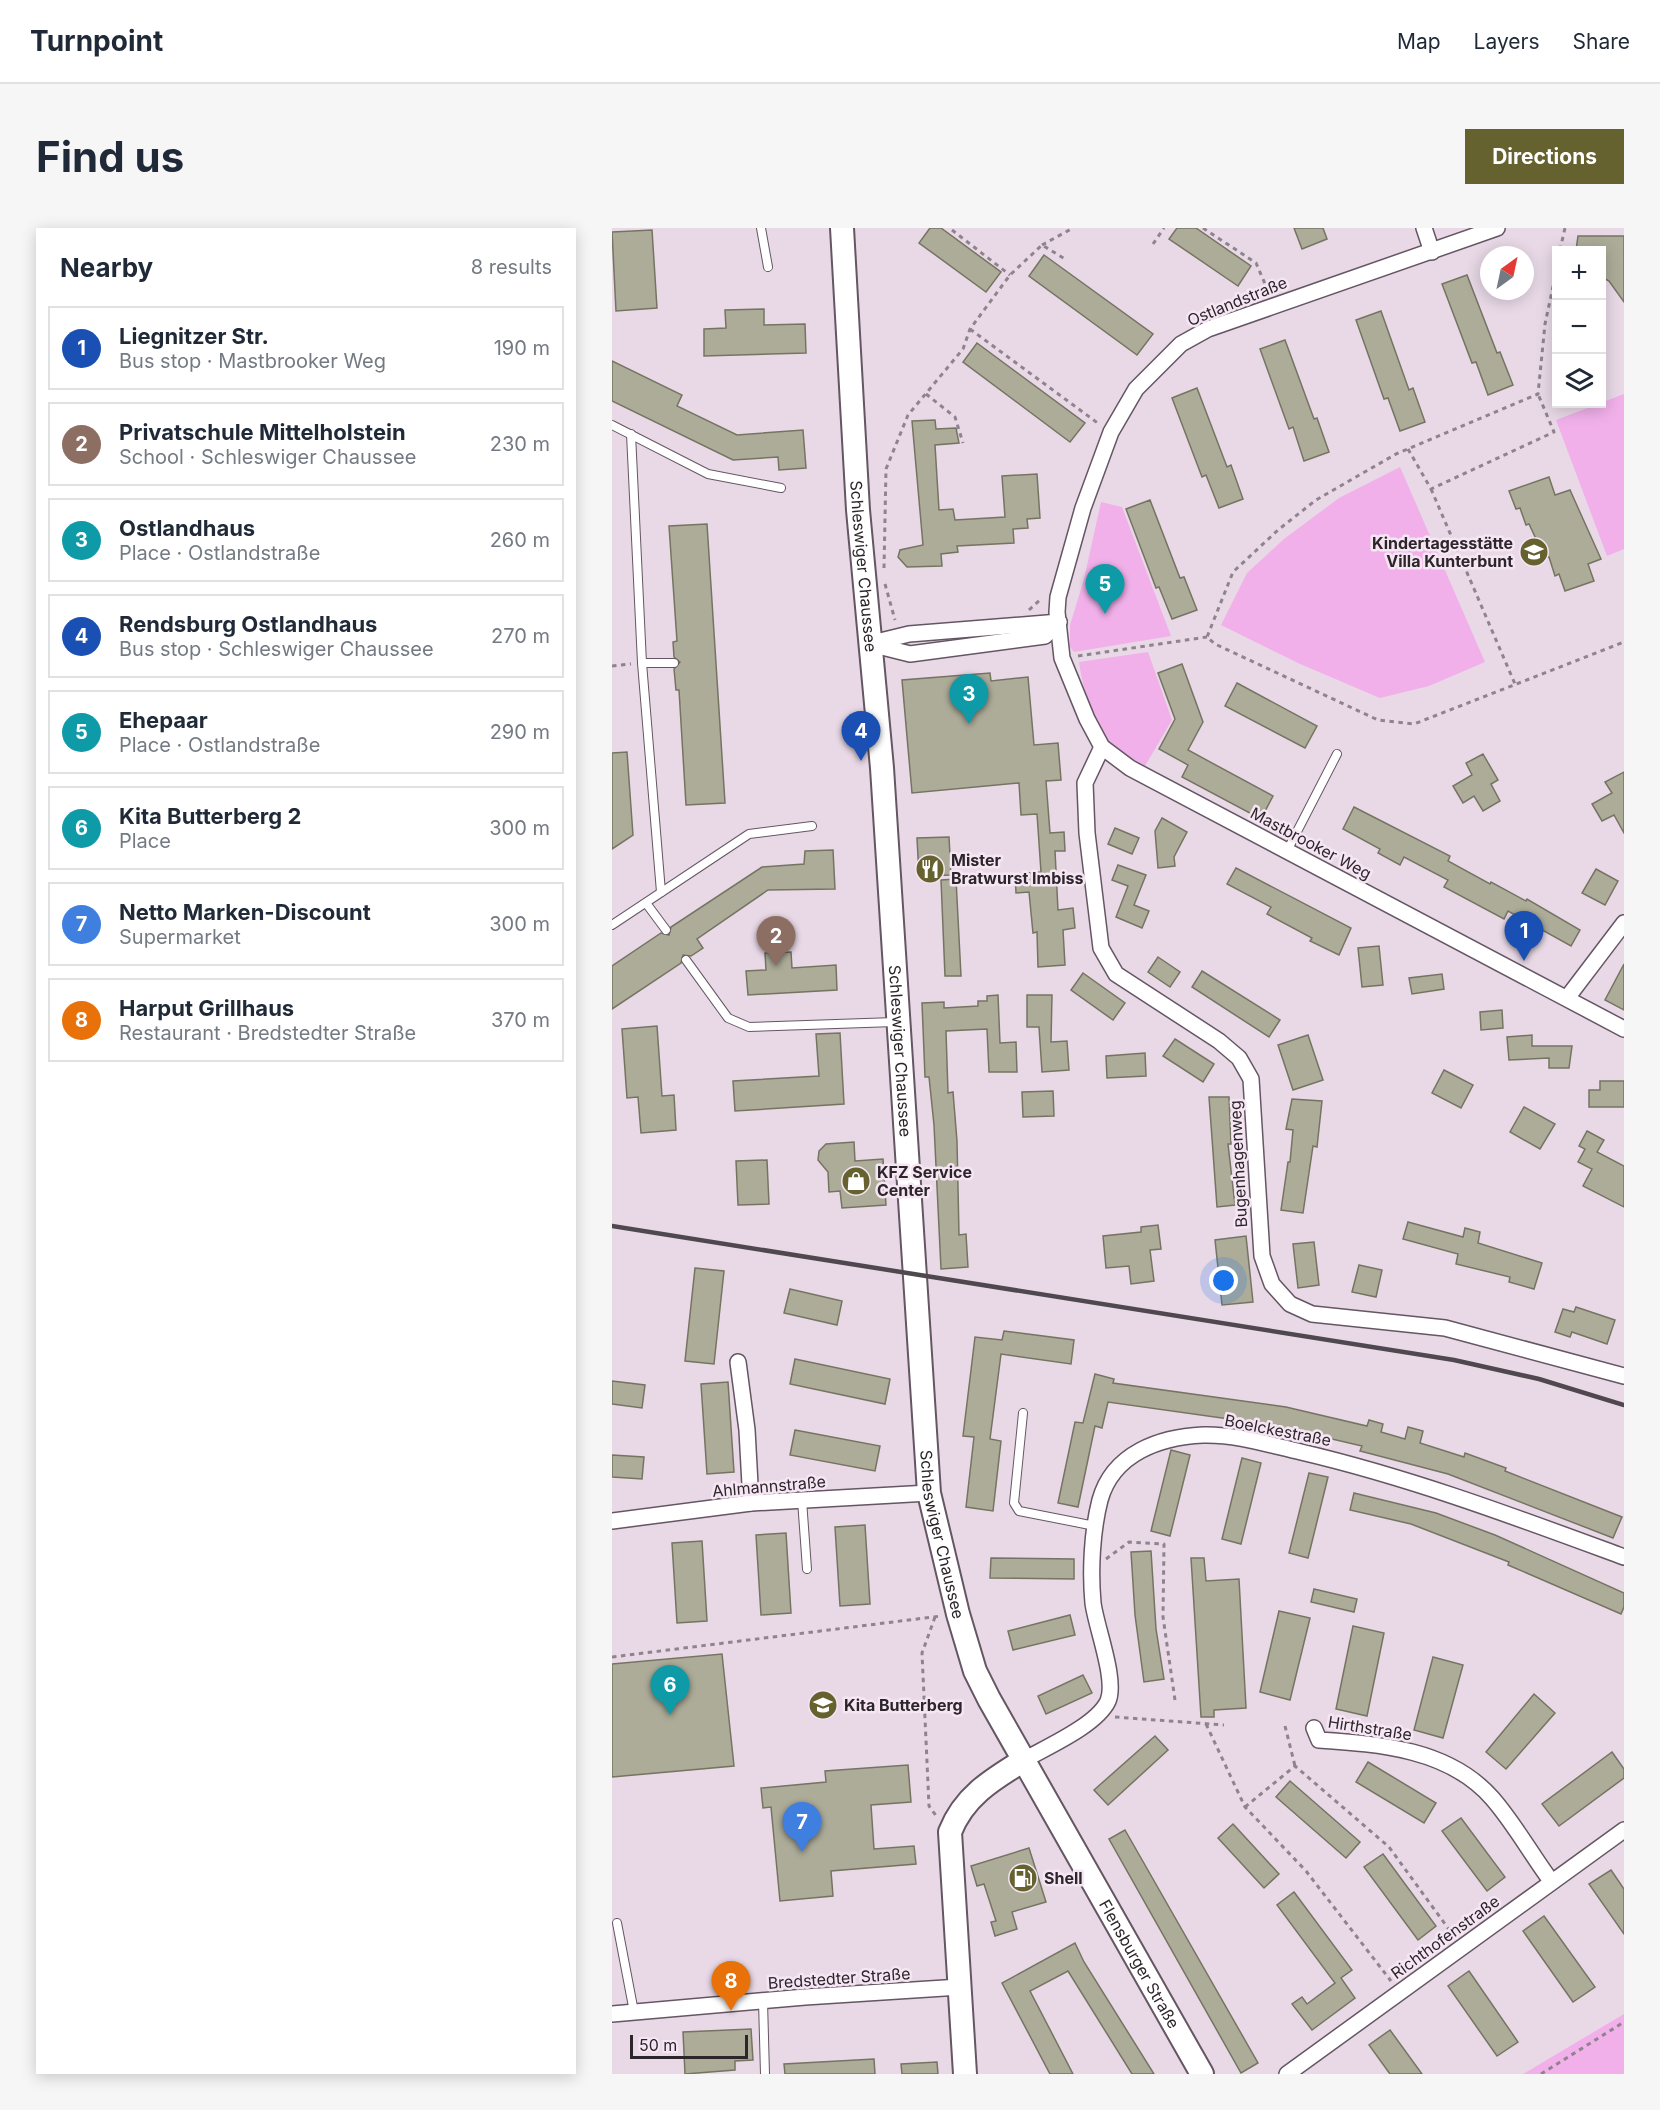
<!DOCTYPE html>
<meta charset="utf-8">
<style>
:root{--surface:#fff;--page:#f6f6f7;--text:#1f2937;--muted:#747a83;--line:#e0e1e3;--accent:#66622f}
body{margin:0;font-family:Inter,sans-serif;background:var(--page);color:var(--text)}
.controls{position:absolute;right:18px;top:18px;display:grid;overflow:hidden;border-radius:0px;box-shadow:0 3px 15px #0003}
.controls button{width:54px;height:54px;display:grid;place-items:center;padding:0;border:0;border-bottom:2px solid var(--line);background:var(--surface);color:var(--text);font:30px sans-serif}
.compass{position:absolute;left:868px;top:18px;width:54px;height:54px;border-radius:50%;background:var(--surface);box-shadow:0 3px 15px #0003;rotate:33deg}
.scale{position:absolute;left:18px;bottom:15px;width:118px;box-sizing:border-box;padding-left:6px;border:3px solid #2c262b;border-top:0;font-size:16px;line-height:21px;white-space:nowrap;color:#2c262b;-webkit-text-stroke:4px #f6e6f4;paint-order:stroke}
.you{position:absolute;left:612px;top:1053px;width:21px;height:21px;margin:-15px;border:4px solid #fff;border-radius:50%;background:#1a73e8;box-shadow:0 0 0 9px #1a73e833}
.badge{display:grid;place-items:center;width:39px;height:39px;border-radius:50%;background:var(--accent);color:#fff;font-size:20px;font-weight:700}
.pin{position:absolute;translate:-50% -50px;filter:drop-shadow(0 2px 3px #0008)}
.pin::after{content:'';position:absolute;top:32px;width:21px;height:18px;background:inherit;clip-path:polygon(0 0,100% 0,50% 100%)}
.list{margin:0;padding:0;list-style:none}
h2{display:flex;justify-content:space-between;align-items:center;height:78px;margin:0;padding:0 24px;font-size:26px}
h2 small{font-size:20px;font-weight:400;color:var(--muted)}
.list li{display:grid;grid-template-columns:39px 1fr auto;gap:18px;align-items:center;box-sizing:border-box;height:84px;margin:0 12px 12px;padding:0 12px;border:2px solid var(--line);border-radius:0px}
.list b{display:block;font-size:22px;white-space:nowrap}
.list p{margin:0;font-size:20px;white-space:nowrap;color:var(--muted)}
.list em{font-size:20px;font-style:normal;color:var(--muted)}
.icon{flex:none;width:33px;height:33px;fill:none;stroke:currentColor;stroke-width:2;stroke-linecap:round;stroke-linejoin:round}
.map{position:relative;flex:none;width:1012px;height:1846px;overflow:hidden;border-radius:0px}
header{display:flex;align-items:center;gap:36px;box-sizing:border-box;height:84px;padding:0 30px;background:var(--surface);border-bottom:2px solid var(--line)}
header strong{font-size:28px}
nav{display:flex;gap:33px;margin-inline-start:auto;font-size:21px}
.intro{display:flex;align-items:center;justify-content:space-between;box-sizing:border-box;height:144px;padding:0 36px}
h1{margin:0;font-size:42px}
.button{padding:15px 27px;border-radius:0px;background:var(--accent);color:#fff;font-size:21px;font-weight:700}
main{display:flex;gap:36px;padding:0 36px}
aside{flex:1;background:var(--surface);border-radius:0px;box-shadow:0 3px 15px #0003}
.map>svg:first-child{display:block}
</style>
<header>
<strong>Turnpoint</strong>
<nav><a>Map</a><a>Layers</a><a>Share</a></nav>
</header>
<div class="intro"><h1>Find us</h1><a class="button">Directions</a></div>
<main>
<aside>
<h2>Nearby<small>8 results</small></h2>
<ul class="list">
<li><span class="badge" style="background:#1a4fb4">1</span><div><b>Liegnitzer Str.</b><p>Bus stop · Mastbrooker Weg</p></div><em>190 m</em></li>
<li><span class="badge" style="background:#8d6e63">2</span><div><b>Privatschule Mittelholstein</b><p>School · Schleswiger Chaussee</p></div><em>230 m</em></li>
<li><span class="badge" style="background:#0f9aa8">3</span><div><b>Ostlandhaus</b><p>Place · Ostlandstraße</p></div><em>260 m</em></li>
<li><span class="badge" style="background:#1a4fb4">4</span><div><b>Rendsburg Ostlandhaus</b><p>Bus stop · Schleswiger Chaussee</p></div><em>270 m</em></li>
<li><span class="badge" style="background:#0f9aa8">5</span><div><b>Ehepaar</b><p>Place · Ostlandstraße</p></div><em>290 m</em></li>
<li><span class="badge" style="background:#0f9aa8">6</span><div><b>Kita Butterberg 2</b><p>Place</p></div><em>300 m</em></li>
<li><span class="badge" style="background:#3f7fe0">7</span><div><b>Netto Marken-Discount</b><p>Supermarket</p></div><em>300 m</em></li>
<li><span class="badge" style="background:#e8710a">8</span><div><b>Harput Grillhaus</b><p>Restaurant · Bredstedter Straße</p></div><em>370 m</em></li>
</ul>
</aside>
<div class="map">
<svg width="1012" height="1846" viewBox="0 0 1012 1846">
<rect width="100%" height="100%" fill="#e9d9e7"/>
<g fill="#f1b0ea">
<path d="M1012 166V321L995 328 944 192Z"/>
<path d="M788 239 873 434 817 458 768 470 688 436 609 397 635 345 672 311 727 270Z"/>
<path d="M489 274 510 279 559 408 462 424 458 419V397L472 351Z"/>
<path d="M536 424 560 492 533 538C526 535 515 531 509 526 483 501 472 468 467 434Z"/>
<path d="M1012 1786V1846H911Z"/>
</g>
<g fill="#adac99" stroke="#757463" stroke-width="1.5">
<path d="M318 0H329L389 44 374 64 307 15Z"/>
<path d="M565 0H584L639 38 626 58 557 11Z"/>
<path d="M682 0H711L715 11 690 21Z"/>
<path d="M40 2 45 80 4 83 0 4Z"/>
<path d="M966 8H1012V74L997 53 990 49V22H964Z"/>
<path d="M432 27 541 106 525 127 417 48Z"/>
<path d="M855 47 885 125 888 124 901 157 876 167 864 134 860 135 830 56Z"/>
<path d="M152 81V97L193 96 194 125 92 128V101L114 100 113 82Z"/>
<path d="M769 83 797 162 801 160 813 194 788 203 776 170 772 171 744 92Z"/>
<path d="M673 112 702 191 705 190 717 224 692 233 681 199 677 201 648 121Z"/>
<path d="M365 115 473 195 458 214 351 134Z"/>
<path d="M0 133 70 167 65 178 125 207 191 202 194 240 167 242 166 229 121 232 0 173Z"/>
<path d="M585 160 615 239 619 237 631 271 607 280 594 247 590 249 560 170Z"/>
<path d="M323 192 324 201 344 200 347 215 323 217 327 282 341 281 343 292 393 289 390 248 425 246 428 290 415 291 416 300 401 301 402 315 345 318 346 324 329 326 330 338 295 339 286 329 288 322 311 317 300 193Z"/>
<path d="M937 249 943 267 958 262 989 331 976 336 982 353 953 363 947 346 943 348 937 329 933 330 917 296 914 297 908 280 904 281 897 263Z"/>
<path d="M538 272 568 350 572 349 585 382 560 391 547 359 544 360 514 281Z"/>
<path d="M95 296 113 575 74 577 67 462H64L62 441 68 434 62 429 61 414 65 413 57 298Z"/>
<path d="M570 436 591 494 576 522 661 568 649 591 570 549 576 537 547 521 563 491 546 445Z"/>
<path d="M378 445 379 453 416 449 422 517 446 515 449 552 434 553 438 605 452 604 453 623H443L446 682 461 680 463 700 451 702 453 737 426 739 425 704 421 705 417 664 404 665 403 646 429 644 425 586 409 587 407 555 300 565 290 452Z"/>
<path d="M625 455 705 498 693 520 613 478Z"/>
<path d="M15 524 21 607 0 621V525Z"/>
<path d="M871 526 886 552 879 556 888 573 871 583 862 568 851 575 841 558 860 547 854 535Z"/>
<path d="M1012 544V605L1002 587 990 593 980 576 1000 565 993 554Z"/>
<path d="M742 579 838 628 836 633 878 656 879 654 914 673 915 671 968 702 959 718 896 683 892 691 832 659 836 652 792 629 788 637 766 625 768 621 731 601Z"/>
<path d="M550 590 575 604 562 629 563 638 546 640 543 603Z"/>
<path d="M503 600 527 610 520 626 496 616Z"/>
<path d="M337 609 339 647 307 648 305 610Z"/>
<path d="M221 622 223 661 156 662 85 711 91 720 79 728 71 727 69 735 0 781V738L49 705 57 707 59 699 150 639 192 636 193 623Z"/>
<path d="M506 637 534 647 522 677 537 683 530 700 504 689 516 658 500 652Z"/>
<path d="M624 640 739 700 727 727 698 713 700 710 655 686 659 679 615 656Z"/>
<path d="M984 641 1006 653 993 677 970 665Z"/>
<path d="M344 651 349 748H333L329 652Z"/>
<path d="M767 718 771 757 750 759 746 720Z"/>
<path d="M179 724 180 740 224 737 225 762 136 767 134 743 154 742 153 725Z"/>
<path d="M546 729 568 744 558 759 536 744Z"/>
<path d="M1012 736V782L993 772Z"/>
<path d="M590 743 668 792 657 809 580 759Z"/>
<path d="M471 745 513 775 501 792 459 762Z"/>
<path d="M830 746 832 761 800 766 797 750Z"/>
<path d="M386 767 388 815 404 814 405 844H377L375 801 334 803 336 865 341 864 345 913 347 1007 354 1006 356 1039 329 1041 322 897 317 849H313L310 775 332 774V780L366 778V773H375V768Z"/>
<path d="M415 767H440L439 814 455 813 457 842 430 844 427 799H415Z"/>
<path d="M890 782 891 800 869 802 868 784Z"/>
<path d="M45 798 50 868 62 867 64 902 29 905 26 869 15 870 10 801Z"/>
<path d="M228 805 232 876 123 883 121 853 207 848 204 806Z"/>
<path d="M696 807 711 852 681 862 666 817Z"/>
<path d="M920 807V818H960L957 840H937V830L897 832 895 809Z"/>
<path d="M563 811 602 836 591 854 551 828Z"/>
<path d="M533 825 534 848 495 850 494 828Z"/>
<path d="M832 842 861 857 849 880 820 865Z"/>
<path d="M988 853H1012V879H977V862H988Z"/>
<path d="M441 863 442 888 411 889 410 864Z"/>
<path d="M597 869H617L619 916H616L623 977 605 979Z"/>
<path d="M680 871 710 873 705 919 701 918 691 985 669 982 676 934H678L681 902 674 901Z"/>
<path d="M912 879 943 896 928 921 898 904Z"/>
<path d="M975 903 992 912 985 924 1012 938V979L971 958 980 941 966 934 973 921 967 918Z"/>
<path d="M242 914 243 933 271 931 274 977 230 980 228 963 217 964 216 944 206 932 207 923 214 916Z"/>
<path d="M155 932 157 976 126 977 124 933Z"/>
<path d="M796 994 851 1009 853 1000 868 1004 866 1015 930 1035 922 1061 897 1054 898 1049 844 1036 846 1026 791 1011Z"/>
<path d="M546 997 549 1021 538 1022 542 1053 519 1056 517 1038 494 1040 491 1008 529 1004V999Z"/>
<path d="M634 1008 641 1074 610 1077 603 1012Z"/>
<path d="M702 1014 707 1057 686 1060 681 1016Z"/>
<path d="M747 1037 770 1042 764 1069 740 1064Z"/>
<path d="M83 1040 112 1043 102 1136 73 1133Z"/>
<path d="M178 1061 230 1073 225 1097 172 1085Z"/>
<path d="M964 1079 1003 1092 995 1116 960 1104 958 1109 943 1104 951 1081 962 1084Z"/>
<path d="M392 1103 462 1112 459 1136 389 1126 378 1211 389 1213 381 1283 354 1279 362 1209 351 1208 363 1109 390 1112Z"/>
<path d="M183 1131 278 1151 273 1176 178 1156Z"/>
<path d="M483 1146 502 1151 501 1155 674 1179 755 1198 757 1192 771 1196 769 1204 793 1211 796 1199 811 1203 808 1215 852 1229 853 1225 894 1240 893 1243 1010 1289 1001 1310 836 1246 748 1223 750 1218 660 1197 496 1174 490 1200 483 1198 466 1279 446 1275 463 1194 471 1195Z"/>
<path d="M0 1153 33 1157 30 1180 0 1176Z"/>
<path d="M116 1154 122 1244 95 1246 89 1156Z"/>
<path d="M183 1202 268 1218 263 1243 178 1227Z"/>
<path d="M559 1222 578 1227 558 1308 539 1303Z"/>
<path d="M0 1227 32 1229 30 1251 0 1249Z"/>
<path d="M630 1230 649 1235 629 1316 610 1311Z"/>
<path d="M697 1245 716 1249 696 1330 677 1325Z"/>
<path d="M742 1265 824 1285 883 1307 1012 1365V1379L1009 1386 896 1337 897 1334 799 1296 738 1282Z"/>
<path d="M253 1297 258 1376 228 1378 223 1299Z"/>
<path d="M174 1305 179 1385 149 1387 144 1307Z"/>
<path d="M90 1313 95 1393 65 1395 60 1315Z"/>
<path d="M539 1323 544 1401 552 1451 532 1454 523 1387 519 1324Z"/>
<path d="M379 1330 462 1331V1351L378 1350Z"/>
<path d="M579 1330H592L594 1353 627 1351 634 1480 602 1482V1489H589Z"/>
<path d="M702 1361 745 1371 742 1384 699 1374Z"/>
<path d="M667 1383 698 1390 678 1472 648 1464Z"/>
<path d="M458 1387 463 1407 401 1422 396 1403Z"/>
<path d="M741 1398 772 1405 755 1488 724 1481Z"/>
<path d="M110 1426 122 1538 0 1549V1436Z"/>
<path d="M821 1429 851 1437 831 1510 802 1502Z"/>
<path d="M471 1447 480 1465 434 1486 426 1468Z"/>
<path d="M922 1466 943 1485 894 1541 874 1524Z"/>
<path d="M543 1508 556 1522 496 1577 482 1562Z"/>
<path d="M1000 1524 1012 1541V1550L947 1598 930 1576Z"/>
<path d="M756 1534 824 1575 812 1595 744 1554Z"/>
<path d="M296 1537 299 1574 259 1577 262 1621 302 1618 304 1636 219 1643 221 1668 168 1673 159 1579 151 1580 149 1560 214 1554 213 1543Z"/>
<path d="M678 1553 748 1614 734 1630 664 1569Z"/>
<path d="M849 1590 893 1649 875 1663 830 1603Z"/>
<path d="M621 1596 667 1646 652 1660 606 1610Z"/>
<path d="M513 1602 646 1835 629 1845 497 1611Z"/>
<path d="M417 1620 434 1674 400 1684 405 1701 383 1708 379 1694 384 1693 372 1656 365 1658 359 1638Z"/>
<path d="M771 1626 824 1698 806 1712 752 1639Z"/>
<path d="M999 1642 1012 1661V1706L977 1656Z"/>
<path d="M682 1664 740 1742 729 1750 743 1770 700 1802 680 1776 690 1769 695 1776 723 1755 665 1677Z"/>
<path d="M932 1688 983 1759 961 1774 911 1703Z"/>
<path d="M463 1715 472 1734 542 1846H520L456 1743 418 1763 461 1846H438L390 1755Z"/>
<path d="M857 1743 906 1814 885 1828 836 1758Z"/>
<path d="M139 1801 141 1832 123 1833V1842L73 1846 71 1804Z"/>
<path d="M778 1802 810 1846H778L757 1817Z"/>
<path d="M262 1831 263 1846H173L172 1836Z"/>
<path d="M325 1834 326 1846H290L289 1836Z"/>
</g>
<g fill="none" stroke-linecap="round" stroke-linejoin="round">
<g stroke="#645662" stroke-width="10">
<g id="lane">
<path d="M149 0 156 39"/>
<path d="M0 197 96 246 169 260"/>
<path d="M19 206 30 435 49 664"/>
<path d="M30 435H62"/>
<path d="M675 623 725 526"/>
<path d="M34 675 54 702"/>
<path d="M0 697 137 606 200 598"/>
<path d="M74 732 116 790 137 799 283 794"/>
<path d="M411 1185 402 1275 407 1283 483 1298"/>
<path d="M190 1272 195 1341"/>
<path d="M5 1695 22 1784"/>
<path d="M151 1773 153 1846"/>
</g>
</g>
<g stroke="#645662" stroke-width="18">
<g id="street">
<path d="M812 0 820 24"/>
<path d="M885 0 596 101 569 116 524 161 499 204 471 280 446 369 445 384 450 430 475 491 490 519 518 540 1012 801"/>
<path d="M260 415 297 406 447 394"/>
<path d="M258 416 298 426 433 408 447 394"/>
<path d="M490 519 473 555 475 605 489 720 504 746 607 813 627 830 639 851 650 1028 660 1056 678 1076 700 1086 833 1100 1012 1148"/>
<path d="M955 770 1012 695"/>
<path d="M126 1134 135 1202 139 1275"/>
<path d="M0 1293 139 1275 317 1265"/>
<path d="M702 1500 707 1512C768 1516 837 1521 880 1570 902 1595 919 1626 939 1653"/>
<path d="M412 1532C435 1519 485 1497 496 1473 505 1452 484 1399 481 1375 478 1343 480 1303 488 1272 501 1225 548 1209 591 1207 624 1206 658 1217 689 1224 800 1250 906 1290 1012 1329"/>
<path d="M0 1786 193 1769 348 1759"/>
<path d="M675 1846 1012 1602"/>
</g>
</g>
<g stroke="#645662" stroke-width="26">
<g id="secondary">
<path id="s1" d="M230 0 246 282 270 540 317 1265 346 1386 363 1443 377 1471 590 1846"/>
<path d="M353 1846 338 1604C352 1568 381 1551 412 1532"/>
</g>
</g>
<g stroke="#8f848d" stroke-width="3" stroke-dasharray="4.5 4.5" stroke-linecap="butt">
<path d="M591 0 644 35 657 65"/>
<path d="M340 2 398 47"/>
<path d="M541 16 552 0"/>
<path d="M430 17 461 0"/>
<path d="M948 22 953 0"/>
<path d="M945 40 933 96 926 166 784 226 704 272 666 302 621 344 595 409 603 416 766 492 802 496 1012 414"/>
<path d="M358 101 487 196"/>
<path d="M314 166 343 189 351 215"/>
<path d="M796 221 819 261 942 204 926 166"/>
<path d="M819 261 903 456"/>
<path d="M272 340 274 241 296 187 351 121 358 101 398 47 430 17 453 31"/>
<path d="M273 356 283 392"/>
<path d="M417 382 430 370"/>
<path d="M466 428 595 409"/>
<path d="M0 438 19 436"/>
<path d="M494 1331 517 1314 552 1316 551 1389 563 1472"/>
<path d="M323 1389 310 1425 317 1578 325 1589"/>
<path d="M0 1429 329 1388"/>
<path d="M503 1489 612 1497"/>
<path d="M594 1496 633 1579 694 1643 779 1753"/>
<path d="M673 1498 683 1538"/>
<path d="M633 1579 683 1538 777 1619 841 1707"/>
<path d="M929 1846 1012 1794"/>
</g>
<use href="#lane" stroke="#fff" stroke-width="8"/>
<use href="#street" stroke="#fff" stroke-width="15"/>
<use href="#secondary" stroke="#fff" stroke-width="22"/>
<path stroke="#50484f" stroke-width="4.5" d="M0 998 842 1132 927 1151 1012 1177"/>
</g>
<defs>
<g id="school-disc" transform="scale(1.5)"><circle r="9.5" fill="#66622f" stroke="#f6e6f4"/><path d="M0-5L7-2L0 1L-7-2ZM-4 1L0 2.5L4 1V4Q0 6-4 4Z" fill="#fff"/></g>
<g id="restaurant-disc" transform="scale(1.5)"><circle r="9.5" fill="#66622f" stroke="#f6e6f4"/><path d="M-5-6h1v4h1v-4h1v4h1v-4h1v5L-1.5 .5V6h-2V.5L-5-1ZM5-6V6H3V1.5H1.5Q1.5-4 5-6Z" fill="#fff"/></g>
<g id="shop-disc" transform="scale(1.5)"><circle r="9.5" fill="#66622f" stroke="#f6e6f4"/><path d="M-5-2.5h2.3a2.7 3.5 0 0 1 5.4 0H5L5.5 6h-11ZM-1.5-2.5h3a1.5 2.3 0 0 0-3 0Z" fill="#fff"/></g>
<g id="fuel-disc" transform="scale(1.5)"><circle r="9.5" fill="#66622f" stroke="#f6e6f4"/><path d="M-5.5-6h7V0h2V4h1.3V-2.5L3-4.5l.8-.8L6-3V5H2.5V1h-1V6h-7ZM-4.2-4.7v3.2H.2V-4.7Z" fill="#fff"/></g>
</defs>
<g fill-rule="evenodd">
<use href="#school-disc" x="922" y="324"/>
<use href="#restaurant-disc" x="318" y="641"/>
<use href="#shop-disc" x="244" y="953"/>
<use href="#school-disc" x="211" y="1477"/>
<use href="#fuel-disc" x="411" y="1650"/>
</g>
<g text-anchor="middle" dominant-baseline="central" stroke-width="5" stroke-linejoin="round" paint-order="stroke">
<g font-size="16" fill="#2c262b" stroke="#f6e6f4">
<text transform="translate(625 73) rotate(-22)">Ostlandstraße</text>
<text stroke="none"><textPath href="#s1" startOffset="339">Schleswiger Chaussee</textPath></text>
<text transform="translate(699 615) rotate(28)">Mastbrooker Weg</text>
<text stroke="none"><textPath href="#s1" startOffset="825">Schleswiger Chaussee</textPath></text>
<text transform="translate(626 936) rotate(-93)">Bugenhagenweg</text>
<text transform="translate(666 1202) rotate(11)">Boelckestraße</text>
<text transform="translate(157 1258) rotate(-5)">Ahlmannstraße</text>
<text stroke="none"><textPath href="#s1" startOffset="1311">Schleswiger Chaussee</textPath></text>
<text transform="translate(758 1500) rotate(9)">Hirthstraße</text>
<text transform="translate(833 1709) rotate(-36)">Richthofenstraße</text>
<text stroke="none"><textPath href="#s1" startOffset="1788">Flensburger Straße</textPath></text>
<text transform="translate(227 1750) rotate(-4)">Bredstedter Straße</text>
</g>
<g font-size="16" font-weight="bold" fill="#2c262b" stroke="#f6e6f4" text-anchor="start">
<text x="901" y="315" text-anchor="end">Kindertagesstätte<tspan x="901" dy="18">Villa Kunterbunt</tspan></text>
<text x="339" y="632">Mister<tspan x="339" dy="18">Bratwurst Imbiss</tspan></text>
<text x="265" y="944">KFZ Service<tspan x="265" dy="18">Center</tspan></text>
<text x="232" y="1477">Kita Butterberg</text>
<text x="432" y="1650">Shell</text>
</g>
</g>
</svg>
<div class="controls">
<button>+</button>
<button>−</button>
<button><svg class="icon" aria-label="layers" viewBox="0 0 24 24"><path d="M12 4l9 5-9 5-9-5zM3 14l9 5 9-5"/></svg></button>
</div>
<svg class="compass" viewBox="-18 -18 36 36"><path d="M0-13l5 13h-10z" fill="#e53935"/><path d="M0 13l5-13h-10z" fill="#747a83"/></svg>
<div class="scale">50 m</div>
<div class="you"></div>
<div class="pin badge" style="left:912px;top:733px;background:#1a4fb4">1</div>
<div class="pin badge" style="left:164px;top:738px;background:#8d6e63">2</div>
<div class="pin badge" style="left:357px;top:496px;background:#0f9aa8">3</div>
<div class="pin badge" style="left:249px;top:533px;background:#1a4fb4">4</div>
<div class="pin badge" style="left:493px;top:386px;background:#0f9aa8">5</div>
<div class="pin badge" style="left:58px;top:1487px;background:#0f9aa8">6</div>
<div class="pin badge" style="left:190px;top:1624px;background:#3f7fe0">7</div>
<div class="pin badge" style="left:119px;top:1783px;background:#e8710a">8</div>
</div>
</main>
